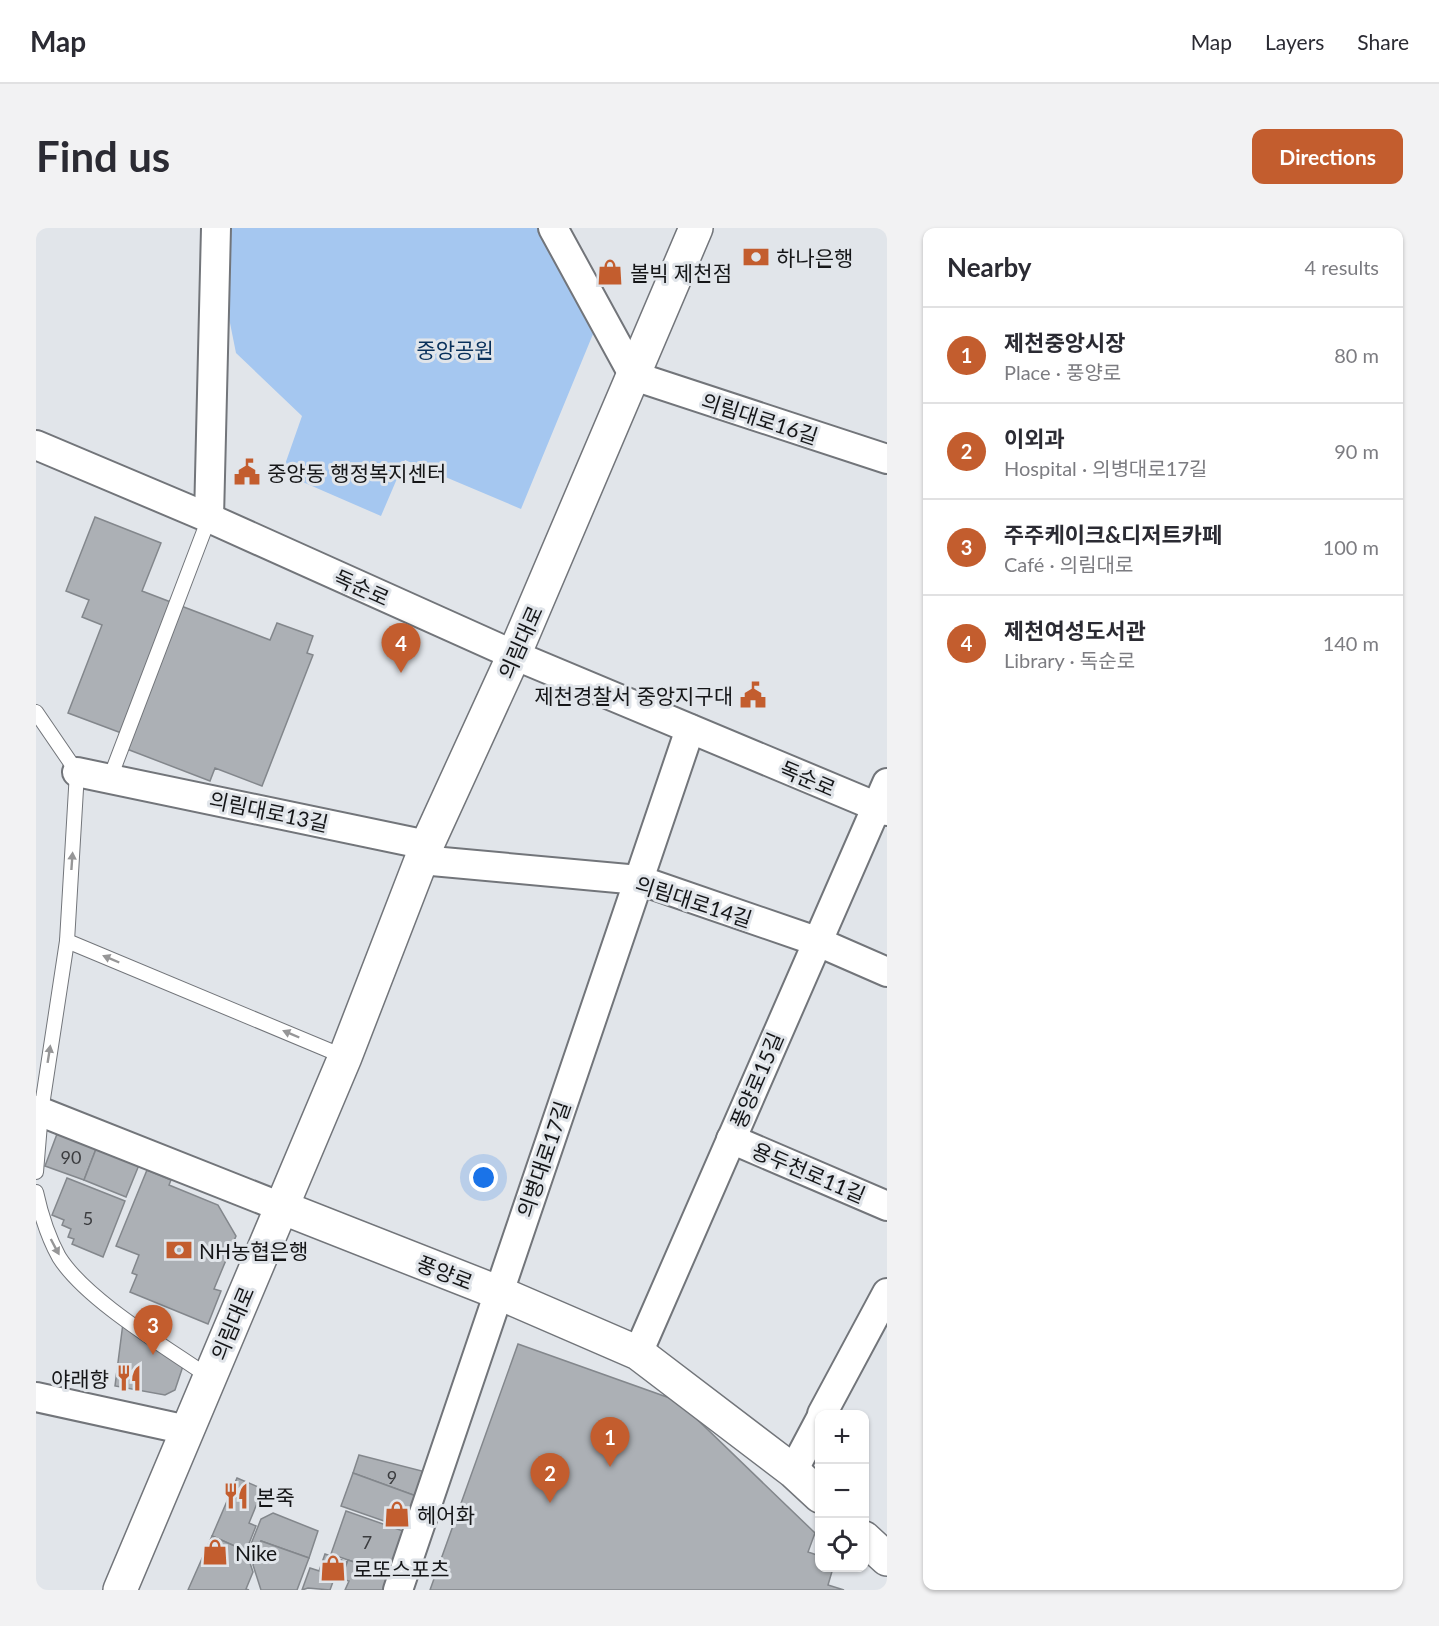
<!DOCTYPE html>
<meta charset="utf-8">
<style>
:root{--surface:#fff;--page:#f2f2f3;--text:#2b2b33;--muted:#7c7c81;--line:#e1e1e2;--accent:#c35d2e}
body{margin:0;font-family:Lato,"Noto Sans KR",sans-serif;background:var(--page);color:var(--text)}
.controls{position:absolute;right:18px;bottom:18px;display:grid;overflow:hidden;border-radius:12px;box-shadow:0 2px 4px #0004}
.controls button{width:54px;height:54px;display:grid;place-items:center;padding:0;border:0;border-bottom:2px solid var(--line);background:var(--surface);color:var(--text);font:30px sans-serif}
.you{position:absolute;left:448px;top:950px;width:21px;height:21px;margin:-15px;border:4px solid #fff;border-radius:50%;background:#1a73e8;box-shadow:0 0 0 9px #1a73e833}
.badge{display:grid;place-items:center;width:39px;height:39px;border-radius:50%;background:var(--accent);color:#fff;font-size:20px;font-weight:700}
.pin{position:absolute;translate:-50% -50px;filter:drop-shadow(0 2px 3px #0008)}
.pin::after{content:'';position:absolute;top:32px;width:21px;height:18px;background:inherit;clip-path:polygon(0 0,100% 0,50% 100%)}
.list{margin:0;padding:0;list-style:none}
h2{display:flex;justify-content:space-between;align-items:center;height:78px;margin:0;padding:0 24px;font-size:26px}
h2 small{font-size:20px;font-weight:400;color:var(--muted)}
.list li{display:grid;grid-template-columns:39px 1fr auto;gap:18px;align-items:center;box-sizing:border-box;height:96px;padding:0 24px;border-top:2px solid var(--line)}
.list b{display:block;font-size:22px;white-space:nowrap}
.list p{margin:0;font-size:20px;white-space:nowrap;color:var(--muted)}
.list em{font-size:20px;font-style:normal;color:var(--muted)}
.icon{flex:none;width:33px;height:33px;fill:none;stroke:currentColor;stroke-width:2;stroke-linecap:round;stroke-linejoin:round}
.map{position:relative;flex:none;width:851px;height:1362px;overflow:hidden;border-radius:12px}
header{display:flex;align-items:center;gap:36px;box-sizing:border-box;height:84px;padding:0 30px;background:var(--surface);border-bottom:2px solid var(--line)}
header strong{font-size:28px}
nav{display:flex;gap:33px;margin-inline-start:auto;font-size:21px}
.intro{display:flex;align-items:center;justify-content:space-between;box-sizing:border-box;height:144px;padding:0 36px}
h1{margin:0;font-size:42px}
.button{padding:15px 27px;border-radius:12px;background:var(--accent);color:#fff;font-size:21px;font-weight:700}
main{display:flex;gap:36px;padding:0 36px}
aside{flex:1;background:var(--surface);border-radius:12px;box-shadow:0 2px 4px #0004}
.map>svg:first-child{display:block}
</style>
<header>
<strong>Map</strong>
<nav><a>Map</a><a>Layers</a><a>Share</a></nav>
</header>
<div class="intro"><h1>Find us</h1><a class="button">Directions</a></div>
<main>
<div class="map">
<svg width="851" height="1362" viewBox="0 0 851 1362">
<rect width="100%" height="100%" fill="#e1e5ea"/>
<path fill="#a5c7f0" d="M195 0H502L557 106 485 281 369 232 345 288 246 245 266 188 200 125 186 55Z"/>
<g fill="#acb0b5" stroke="#83878c" stroke-width="1.5">
<path d="M59 289 125 315 106 363 234 412 241 395 277 408 271 425 277 427 226 558 179 540 174 553 83 518 88 506 32 485 66 397 46 389 53 372 30 363Z"/>
<path d="M21 906 60 921 48 952 9 938Z"/>
<path d="M60 921 103 937 90 969 48 952Z"/>
<path d="M111 942 135 952 133 957 182 977 200 1008 178 1061 185 1063 172 1096 94 1064 101 1047 96 1045 103 1027 80 1018Z"/>
<path d="M31 950 89 973 67 1029 36 1016 38 1011 32 1009 35 1001 26 997 28 992 16 987Z"/>
<path d="M87 1095 147 1138 139 1162 129 1167 79 1158Z"/>
<path d="M482 1116 642 1173 779 1305 772 1324 784 1328V1340H797L792 1357 808 1362H394Z"/>
<path d="M323 1227 386 1243V1253L380 1268 317 1245Z"/>
<path d="M317 1245 380 1268 368 1300 305 1278Z"/>
<path d="M201 1250 227 1261 213 1295 220 1298 210 1323 176 1308Z"/>
<path d="M310 1283 367 1303 352 1346 295 1326Z"/>
<path d="M237 1285 282 1303 273 1330 225 1313 221 1324 213 1321 225 1291Z"/>
<path d="M176 1308 210 1323 217 1344 210 1361 213 1362H152Z"/>
<path d="M225 1313 273 1330 261 1362H225L217 1337Z"/>
<path d="M289 1326 311 1334 305 1351 283 1343Z"/>
<path d="M312 1332 352 1346 347 1362H309L313 1353 305 1351Z"/>
<path d="M274 1340 299 1348 294 1362 272 1360 266 1362Z"/>
</g>
<g fill="none" stroke-linecap="round" stroke-linejoin="round">
<g stroke="#72757a" stroke-width="16">
<g id="service">
<path d="M0 484 41 544 31 713 5 884 0 944"/>
<path d="M74 550 173 290"/>
<path d="M31 713 309 829"/>
<path d="M0 964C5 987 12 1009 23 1029 50 1072 130 1119 173 1149"/>
</g>
</g>
<g stroke="#72757a" stroke-width="32">
<g id="minor">
<path d="M517 0 598 148 851 231"/>
<path d="M0 217 173 290 478 427 851 583"/>
<path d="M173 290 180 0"/>
<path d="M41 544 391 617"/>
<path d="M385 632 603 652 780 713 851 744"/>
<path d="M0 882 245 979"/>
<path d="M695 911 851 978"/>
<path d="M602 1125 851 555"/>
<path d="M0 1169 151 1202"/>
<path d="M786 1186 851 1065"/>
<path d="M757 1243 784 1192"/>
<path d="M362 1362 654 501"/>
</g>
</g>
<g stroke="#72757a" stroke-width="36">
<g id="tertiary">
<path d="M245 979 461 1064 602 1125 757 1243 784 1268"/>
<path d="M828 1310 851 1331"/>
<path d="M84 1362 309 829 391 617 478 427 660 0"/>
</g>
</g>
<use href="#service" stroke="#fff" stroke-width="14"/>
<use href="#minor" stroke="#fff" stroke-width="28"/>
<use href="#tertiary" stroke="#fff" stroke-width="33"/>
</g>
<defs><path id="oneway-solid" d="M-6-.8H1V-3.2L6.5 0L1 3.2V.8H-6Z" transform="scale(1.5)"/></defs>
<g fill="#969697">
<use href="#oneway-solid" transform="translate(36 633) rotate(-86)"/>
<use href="#oneway-solid" transform="translate(75 731) rotate(-157)"/>
<use href="#oneway-solid" transform="translate(255 806) rotate(-157)"/>
<use href="#oneway-solid" transform="translate(13 826) rotate(-81)"/>
<use href="#oneway-solid" transform="translate(19 1019) rotate(62)"/>
</g>
<defs>
<g id="bank-bare" transform="scale(2.07)"><path d="M-6-4H6V4H-6ZM0-2.3a2.3 2.3 0 1 0 0 4.6a2.3 2.3 0 1 0 0-4.6Z" fill="#c35d2e" stroke="#e1e5ea" stroke-width="2.5" paint-order="stroke"/></g>
<g id="shop-bare" transform="scale(2.07)"><path d="M-5-2.5h2.3a2.7 3.5 0 0 1 5.4 0H5L5.5 6h-11ZM-1.5-2.5h3a1.5 2.3 0 0 0-3 0Z" fill="#c35d2e" stroke="#e1e5ea" stroke-width="2.5" paint-order="stroke"/></g>
<g id="civic-bare" transform="scale(2.07)"><path d="M-.6-6.5H3V-4.5H.6V-3L4-1V1h2V6H-6V1h2V-1L-.6-3ZM-1.2 2.5V6h2.4V2.5Z" fill="#c35d2e" stroke="#e1e5ea" stroke-width="2.5" paint-order="stroke"/></g>
<g id="restaurant-bare" transform="scale(2.07)"><path d="M-5-6h1v4h1v-4h1v4h1v-4h1v5L-1.5 .5V6h-2V.5L-5-1ZM5-6V6H3V1.5H1.5Q1.5-4 5-6Z" fill="#c35d2e" stroke="#e1e5ea" stroke-width="2.5" paint-order="stroke"/></g>
</defs>
<g fill-rule="evenodd">
<use href="#bank-bare" x="720" y="29"/>
<use href="#shop-bare" x="574" y="44"/>
<use href="#civic-bare" x="211" y="244"/>
<use href="#civic-bare" x="717" y="467"/>
<use href="#bank-bare" x="143" y="1022"/>
<use href="#restaurant-bare" x="93" y="1150"/>
<use href="#restaurant-bare" x="200" y="1268"/>
<use href="#shop-bare" x="361" y="1286"/>
<use href="#shop-bare" x="179" y="1324"/>
<use href="#shop-bare" x="297" y="1340"/>
</g>
<g text-anchor="middle" dominant-baseline="central" stroke-width="6" stroke-linejoin="round" paint-order="stroke">
<g font-size="18" fill="#3b3c3f">
<text x="35" y="929">90</text>
<text x="52" y="990">5</text>
<text x="356" y="1249">9</text>
<text x="331" y="1314">7</text>
</g>
<g font-size="21" fill="#151618" stroke="#e1e5ea" text-anchor="start">
<text x="740" y="29">하나은행</text>
<text x="594" y="44">볼빅 제천점</text>
<text x="231" y="244">중앙동 행정복지센터</text>
<text x="697" y="467" text-anchor="end">제천경찰서 중앙지구대</text>
<text x="163" y="1022">NH농협은행</text>
<text x="73" y="1150" text-anchor="end">야래향</text>
<text x="220" y="1268">본죽</text>
<text x="381" y="1286">헤어화</text>
<text x="199" y="1324">Nike</text>
<text x="317" y="1340">로또스포츠</text>
</g>
<g font-size="21" fill="#08305b" stroke="#e1e5ea">
<text x="419" y="121">중앙공원</text>
</g>
<g font-size="21" fill="#151618" stroke="#e1e5ea">
<text transform="translate(724 190) rotate(18)">의림대로16길</text>
<text transform="translate(326 359) rotate(24)">독순로</text>
<text transform="translate(484 414) rotate(-66)">의림대로</text>
<text transform="translate(772 550) rotate(23)">독순로</text>
<text transform="translate(233 583) rotate(12)">의림대로13길</text>
<text transform="translate(658 673) rotate(18)">의림대로14길</text>
<text transform="translate(720 852) rotate(-67)">풍양로15길</text>
<text transform="translate(507 931) rotate(-71)">의병대로17길</text>
<text transform="translate(773 944) rotate(23)">용두천로11길</text>
<text transform="translate(409 1044) rotate(21)">풍양로</text>
<text transform="translate(196 1095) rotate(-67)">의림대로</text>
</g>
</g>
</svg>
<div class="controls">
<button>+</button>
<button>−</button>
<button><svg class="icon" aria-label="locate" viewBox="0 0 24 24"><circle cx="12" cy="12" r="6"/><path d="M12 2v4M12 18v4M2 12h4M18 12h4"/></svg></button>
</div>
<div class="you"></div>
<div class="pin badge" style="left:574px;top:1239px">1</div>
<div class="pin badge" style="left:514px;top:1275px">2</div>
<div class="pin badge" style="left:117px;top:1127px">3</div>
<div class="pin badge" style="left:365px;top:445px">4</div>
</div>
<aside>
<h2>Nearby<small>4 results</small></h2>
<ul class="list">
<li><span class="badge">1</span><div><b>제천중앙시장</b><p>Place · 풍양로</p></div><em>80 m</em></li>
<li><span class="badge">2</span><div><b>이외과</b><p>Hospital · 의병대로17길</p></div><em>90 m</em></li>
<li><span class="badge">3</span><div><b>주주케이크&amp;디저트카페</b><p>Café · 의림대로</p></div><em>100 m</em></li>
<li><span class="badge">4</span><div><b>제천여성도서관</b><p>Library · 독순로</p></div><em>140 m</em></li>
</ul>
</aside>
</main>
